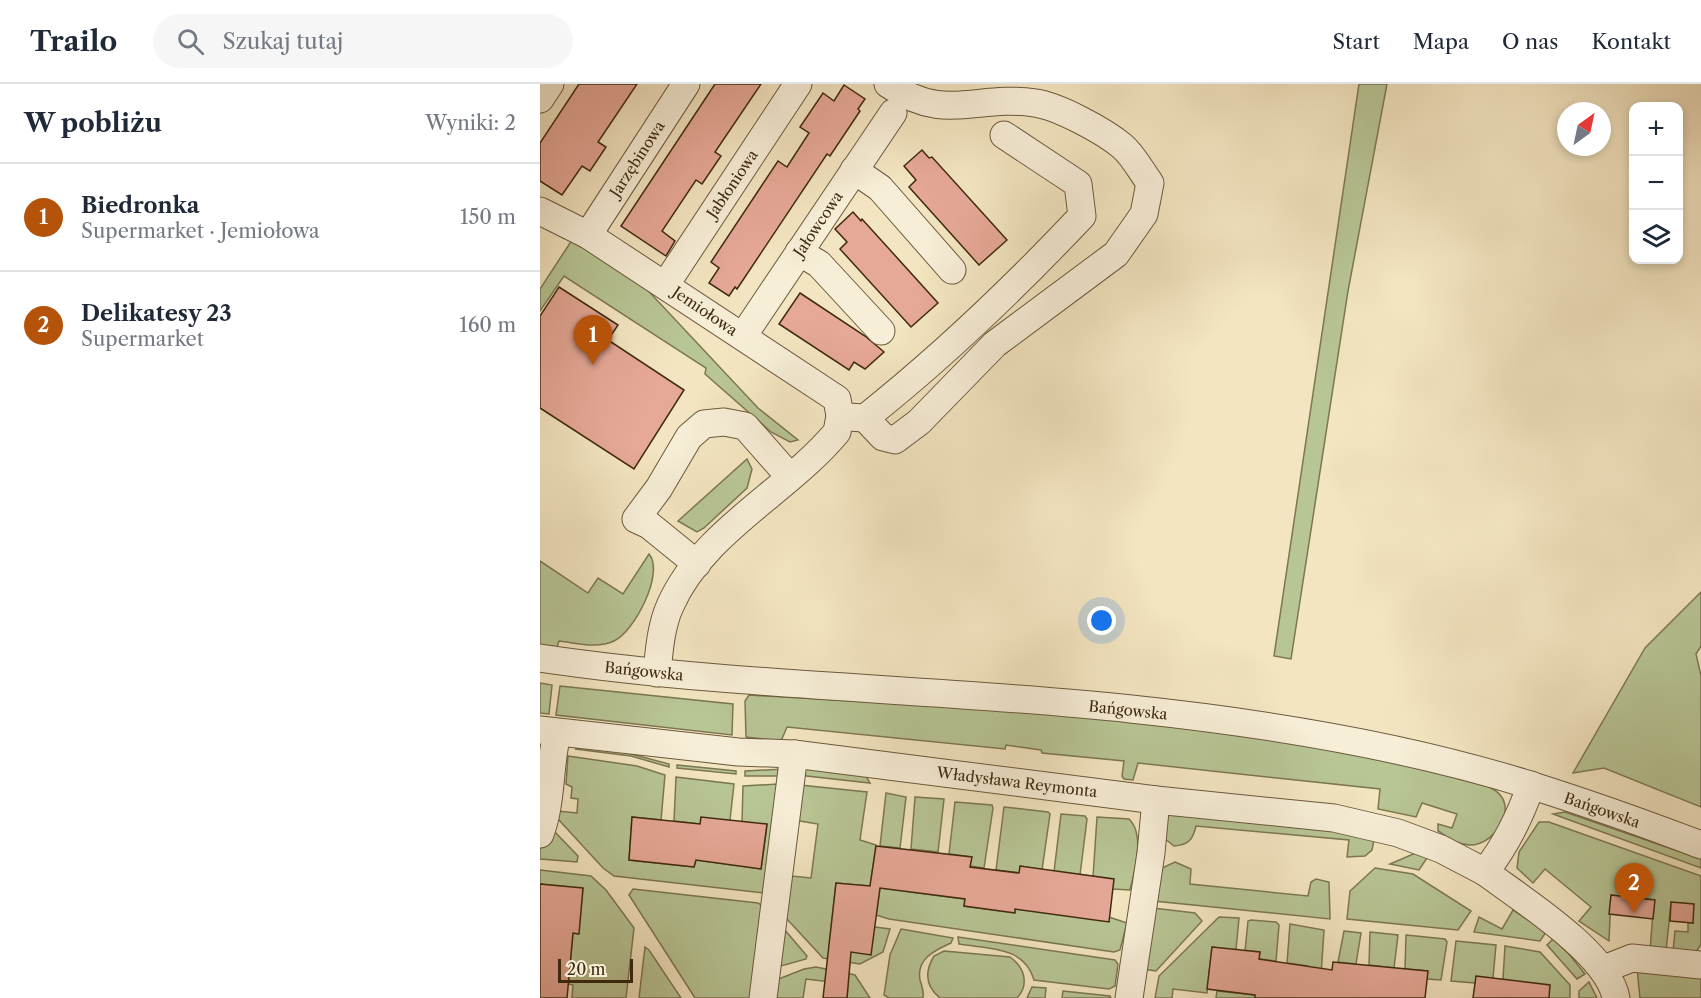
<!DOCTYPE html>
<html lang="pl">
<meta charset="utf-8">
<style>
:root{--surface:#fff;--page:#f6f6f7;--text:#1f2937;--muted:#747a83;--line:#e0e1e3;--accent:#b45309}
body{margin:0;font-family:"Libre Caslon Text",serif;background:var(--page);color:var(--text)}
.controls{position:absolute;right:18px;top:18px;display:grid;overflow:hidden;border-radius:12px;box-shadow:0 3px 9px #0003}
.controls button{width:54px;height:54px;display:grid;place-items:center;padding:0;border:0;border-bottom:2px solid var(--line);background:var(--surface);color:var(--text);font:30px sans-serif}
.compass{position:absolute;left:1017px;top:18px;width:54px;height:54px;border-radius:50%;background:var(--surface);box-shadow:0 3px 9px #0003;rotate:33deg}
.scale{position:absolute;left:18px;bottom:15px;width:75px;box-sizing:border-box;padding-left:6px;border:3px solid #3f290f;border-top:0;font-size:16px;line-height:21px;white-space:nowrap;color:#3f290f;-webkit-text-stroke:4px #f7eed7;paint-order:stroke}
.you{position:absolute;left:562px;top:537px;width:21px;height:21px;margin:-15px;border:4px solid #fff;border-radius:50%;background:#1a73e8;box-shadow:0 0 0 9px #1a73e833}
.badge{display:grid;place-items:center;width:39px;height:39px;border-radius:50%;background:var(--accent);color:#fff;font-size:20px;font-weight:700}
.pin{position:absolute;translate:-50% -50px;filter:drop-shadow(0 2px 3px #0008)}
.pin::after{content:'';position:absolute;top:32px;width:21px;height:18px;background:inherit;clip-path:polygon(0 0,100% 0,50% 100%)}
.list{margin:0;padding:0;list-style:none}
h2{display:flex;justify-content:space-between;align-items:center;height:78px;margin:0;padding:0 24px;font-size:26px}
h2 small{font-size:20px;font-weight:400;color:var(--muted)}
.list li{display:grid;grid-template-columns:39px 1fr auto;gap:18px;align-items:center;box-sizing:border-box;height:108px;padding:0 24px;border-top:2px solid var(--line)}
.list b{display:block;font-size:22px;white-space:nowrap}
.list p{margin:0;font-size:20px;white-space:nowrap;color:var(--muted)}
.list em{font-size:20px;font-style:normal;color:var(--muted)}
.icon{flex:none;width:33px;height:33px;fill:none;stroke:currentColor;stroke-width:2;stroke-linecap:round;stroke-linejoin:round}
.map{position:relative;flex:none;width:1161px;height:914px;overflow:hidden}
header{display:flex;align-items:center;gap:36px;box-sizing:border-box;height:84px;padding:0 30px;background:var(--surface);border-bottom:2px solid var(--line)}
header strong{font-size:28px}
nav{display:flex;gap:33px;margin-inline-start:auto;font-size:21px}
.search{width:420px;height:54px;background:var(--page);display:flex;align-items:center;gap:15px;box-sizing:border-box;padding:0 21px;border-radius:33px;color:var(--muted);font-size:22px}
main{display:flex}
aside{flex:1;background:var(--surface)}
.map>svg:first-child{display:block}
</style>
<header>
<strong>Trailo</strong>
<div class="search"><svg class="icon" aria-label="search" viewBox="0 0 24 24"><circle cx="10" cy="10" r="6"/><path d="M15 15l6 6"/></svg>Szukaj tutaj</div>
<nav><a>Start</a><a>Mapa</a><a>O nas</a><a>Kontakt</a></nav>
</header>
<main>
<aside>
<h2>W pobliżu<small>Wyniki: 2</small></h2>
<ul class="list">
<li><span class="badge">1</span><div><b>Biedronka</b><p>Supermarket · Jemiołowa</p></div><em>150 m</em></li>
<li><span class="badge">2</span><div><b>Delikatesy 23</b><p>Supermarket</p></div><em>160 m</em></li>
</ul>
</aside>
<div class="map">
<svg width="1161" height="914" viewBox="0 0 1161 914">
<rect width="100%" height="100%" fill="#f3e5c1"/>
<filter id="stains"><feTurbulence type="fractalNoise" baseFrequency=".00333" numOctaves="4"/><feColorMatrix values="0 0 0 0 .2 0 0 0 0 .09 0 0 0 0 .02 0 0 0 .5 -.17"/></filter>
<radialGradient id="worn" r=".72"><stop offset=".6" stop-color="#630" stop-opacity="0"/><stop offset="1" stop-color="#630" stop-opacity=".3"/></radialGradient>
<g fill="#b8c595" stroke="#7c7752" stroke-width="1.5">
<path d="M819 0H847L808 207 751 575 734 572Z"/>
<path d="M32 156 100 198 218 324 258 356 250 358 231 348 165 290 166 284 24 192 0 227V205Z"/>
<path d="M207 375 212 385 207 404 164 444 157 448 138 437Z"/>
<path d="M109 470C125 489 94 548 74 557 57 565 37 559 19 557L17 563 0 561V477L48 509 58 494 83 510Z"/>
<path d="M1161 508V562L1156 570 1161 592V723L1064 684 1033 689 1105 564Z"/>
<path d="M0 599 12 601 9 630 0 629Z"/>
<path d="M20 602 193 620 192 651 16 631Z"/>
<path d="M209 611C446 625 689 632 920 695 934 699 952 700 961 712 975 731 951 762 930 761 918 761 908 753 898 747V740L912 744 917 730 882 719 876 733 838 725 840 705 598 679 593 696 584 695 582 692 584 677 502 669 501 666 466 661 465 665 247 643 241 657 206 653 205 617Z"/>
<path d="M50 659 129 680V683L91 672 35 665Z"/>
<path d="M28 672 97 682 125 691 121 736 92 733 89 776 154 783 156 776 221 785 227 741 202 738 203 702 238 700 224 809 74 792 63 784 18 735V727L37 729 38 715 31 714 32 703 26 700Z"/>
<path d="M137 681 196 687V690L137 684Z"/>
<path d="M259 683 324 689 330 699 258 691Z"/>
<path d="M244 685 243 692H205V687Z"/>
<path d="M136 693 194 700 190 736 160 740 134 737Z"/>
<path d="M260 701 327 708 320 756 336 761 330 802 296 799 289 863 335 843 350 845 343 868 320 880 283 874 246 834 252 792 271 794 278 740 260 737 255 732Z"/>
<path d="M346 709 366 713 360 764 340 762Z"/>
<path d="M375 713 404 715 398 768 371 765Z"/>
<path d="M415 718 452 721 453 724 444 784 430 782 431 773 409 770Z"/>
<path d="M464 723 508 728 510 730 502 786 481 782 479 789 456 786Z"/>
<path d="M631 727 826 747 834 756 832 766 825 772 807 773 809 756 656 742C653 755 649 761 634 762L624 754 625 732Z"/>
<path d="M1025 728 1161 775V784L1013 730Z"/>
<path d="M521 730 545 732 547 735 540 791 514 788Z"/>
<path d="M557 733 589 735C605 750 595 787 590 806L573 805 553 793Z"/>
<path d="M999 738H1009L1161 792V860L1155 870 1133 868 1135 847 1148 848V839H1153L1131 819 1126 867 1110 866 1114 816 1071 811 1069 857 1039 837 1051 823 1005 785 993 799 977 784 979 768Z"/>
<path d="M13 746 38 772 37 778 0 775V765Z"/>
<path d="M880 767 889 771 879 786 850 780Z"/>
<path d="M635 778 651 785 650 800 768 812 771 798 776 795 789 798 790 835 614 817 622 784Z"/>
<path d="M835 784 873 790 931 827 918 846 807 835 810 807Z"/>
<path d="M0 786 51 792 66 806 94 844 86 914H32L33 901 28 900 33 849 38 850 43 805 0 800Z"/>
<path d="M340 804 425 815 424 822 474 829 475 825 569 833 587 839 580 866 574 868 349 835 336 831Z"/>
<path d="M93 805 218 819 225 823 213 914H155L89 811Z"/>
<path d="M613 824 655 829 662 837 616 887 603 885Z"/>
<path d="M973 826 1006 848 1000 857 934 848 939 833 962 845Z"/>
<path d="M679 833 699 834 696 866 672 863 667 909 633 905 632 914H615L619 892Z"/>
<path d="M711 836 736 838 739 841 736 877 719 875 720 868 705 867 708 837Z"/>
<path d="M750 840 784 846 780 907 765 914 768 882 747 879Z"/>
<path d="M244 845 267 872 266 875 241 882 237 879Z"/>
<path d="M361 845 413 854 411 859C396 866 376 874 380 896 382 902 384 909 383 914H349L344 911 350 871Z"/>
<path d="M804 847 821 849 816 880 798 878Z"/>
<path d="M830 848 858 851 854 884 829 881Z"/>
<path d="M866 851 905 855 907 858 901 896 887 895V887L865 885Z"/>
<path d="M418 853 575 876 578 880 575 902 569 905 494 896C484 862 449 865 419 860Z"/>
<path d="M1013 855 1029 870 1045 890 1037 895 1007 861Z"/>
<path d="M916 857 956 861 953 894 935 899 911 897Z"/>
<path d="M965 862 1000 868 1030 901V914H985L963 895Z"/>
<path d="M105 863 109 866 141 914H99Z"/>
<path d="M404 867 470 873C484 883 490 900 477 914H400C385 902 385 887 394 872Z"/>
<path d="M276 883 315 891 330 914H307L308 900 266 895 263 914H234L236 896 264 885Z"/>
<path d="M1097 884 1161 891V914H1100Z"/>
<path d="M1049 898 1057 914H1039V907Z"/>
<path d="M492 903 506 904 505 914H487Z"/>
<path d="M523 907 570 912 571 914H522Z"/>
<path d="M677 907 715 911V914H676Z"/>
</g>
<g fill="#e6a897" stroke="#3f290f" stroke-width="1.5">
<path d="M39 0H97L58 58 66 63 50 87 42 82 22 111 0 97V59Z"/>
<path d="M175 0H221L175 68 181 72 162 100 156 96 122 147 135 157 126 172 81 142Z"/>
<path d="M304 1 325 15 318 25 320 27 290 72 287 70 197 205 195 203 189 212 169 199 179 184 171 178 238 77 247 83 269 49 260 43 283 9 294 17Z"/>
<path d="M382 66 389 74 392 73 467 156 439 181 369 103 376 96 364 82Z"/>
<path d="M313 128 321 137 322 135 398 219 371 243 300 165 307 158 295 145Z"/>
<path d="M19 203 78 241 68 256 144 306 94 385 0 324V232Z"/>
<path d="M260 209 325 252 344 268 325 285 314 278 309 286 239 240Z"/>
<path d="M92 733 160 740 161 733 227 740 221 785 156 776 154 783 89 776Z"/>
<path d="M336 762 432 773 430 783 479 789 480 782 574 795 569 838 475 825V829L424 822 425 815 340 804 331 871 311 868 307 914H283L296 799 330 802Z"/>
<path d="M0 800 43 804 39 850 33 849 27 914H0Z"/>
<path d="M1071 811 1115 816 1113 835 1069 830Z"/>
<path d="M1131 818 1154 820 1153 839 1130 837Z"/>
<path d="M672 863 720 868 719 875 792 886 793 878 888 887 885 914H715V911L667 905Z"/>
<path d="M936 892 1010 901 1009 914H933Z"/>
</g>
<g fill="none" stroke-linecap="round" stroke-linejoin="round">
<g stroke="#6c583c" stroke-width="29">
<g id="minor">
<path d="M0 15 10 0"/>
<path d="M314 86 340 104 412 186"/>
<path d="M0 127 48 151 297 315 300 332 297 348C246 409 163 447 130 522 121 542 119 567 117 589"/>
<path d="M48 151 146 0"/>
<path d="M259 168 279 180 341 247"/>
<path d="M126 200 258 0"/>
<path d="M203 252 353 29"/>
<path d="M307 333 325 334C402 273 475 203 542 132L538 100 464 51"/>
<path d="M325 334 343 353 355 356 379 338 455 260 576 170 604 130 610 99C601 87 593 71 582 62 564 47 518 22 495 19 436 10 406 40 348 0"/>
<path d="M157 480 109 441 96 435 119 404 149 353 164 340 184 338 205 342 250 393"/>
<path d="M0 574C196 603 395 604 591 625 725 639 864 661 993 702 1050 720 1106 740 1161 761"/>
<path d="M0 646 198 668 254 670 616 716 794 734 858 749 901 765 945 788"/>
<path d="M991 701C980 733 966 761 945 788 981 815 1068 869 1076 914"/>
<path d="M0 750C12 718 9 682 17 649"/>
<path d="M1064 885 1092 874 1161 881"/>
<path d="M223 914 254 670"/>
<path d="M589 914 611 769 616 716"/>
</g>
</g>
<use href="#minor" stroke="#f7eed7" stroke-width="27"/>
</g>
<g text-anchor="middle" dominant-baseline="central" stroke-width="5" stroke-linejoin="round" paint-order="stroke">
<g font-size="15" fill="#3f290f" stroke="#f7eed7">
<text transform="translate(97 75) rotate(-57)">Jarzębinowa</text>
<text transform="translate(192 100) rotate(-56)">Jabłoniowa</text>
<text transform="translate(278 140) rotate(-56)">Jałowcowa</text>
<text transform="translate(165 227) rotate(34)">Jemiołowa</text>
<text transform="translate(104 587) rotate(6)">Bańgowska</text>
<text transform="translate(588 626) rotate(6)">Bańgowska</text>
<text transform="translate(477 698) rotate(7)">Władysława Reymonta</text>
<text transform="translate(1062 726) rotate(19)">Bańgowska</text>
</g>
</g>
<rect width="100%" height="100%" filter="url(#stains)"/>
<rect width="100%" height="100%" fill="url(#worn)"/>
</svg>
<div class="controls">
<button>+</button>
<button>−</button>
<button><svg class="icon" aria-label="layers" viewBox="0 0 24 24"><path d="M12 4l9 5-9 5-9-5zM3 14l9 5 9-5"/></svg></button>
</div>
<svg class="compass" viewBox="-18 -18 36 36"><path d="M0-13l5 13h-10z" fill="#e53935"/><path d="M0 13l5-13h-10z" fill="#747a83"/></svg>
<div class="scale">20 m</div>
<div class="you"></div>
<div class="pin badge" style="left:53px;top:281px">1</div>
<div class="pin badge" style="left:1094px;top:829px">2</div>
</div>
</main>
